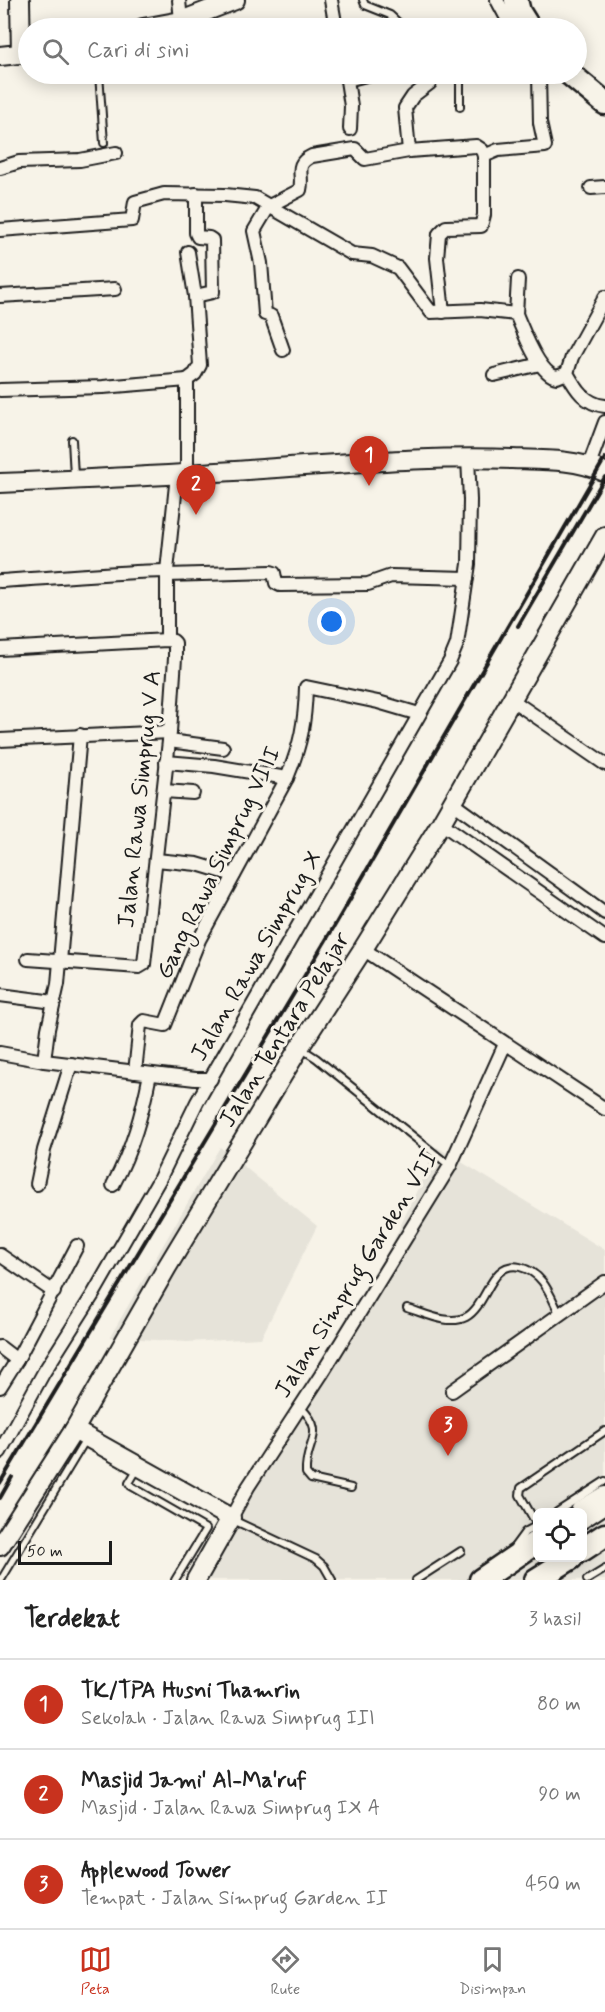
<!DOCTYPE html>
<html lang="id">
<meta charset="utf-8">
<style>
:root{--surface:#fff;--page:#f2f2f2;--text:#222;--muted:#767676;--line:#e0e0e0;--accent:#c8321e}
body{margin:0;font-family:Mynerve,sans-serif;background:var(--page);color:var(--text)}
.controls{position:absolute;right:18px;bottom:18px;display:grid;overflow:hidden;border-radius:9px;box-shadow:0 3px 15px #0003}
.controls button{width:54px;height:54px;display:grid;place-items:center;padding:0;border:0;border-bottom:2px solid var(--line);background:var(--surface);color:var(--text);font:30px sans-serif}
.scale{position:absolute;left:18px;bottom:15px;width:94px;box-sizing:border-box;padding-left:6px;border:3px solid #1c1c1c;border-top:0;font-size:16px;line-height:21px;white-space:nowrap;color:#1c1c1c;-webkit-text-stroke:4px #f7f3e8;paint-order:stroke}
.you{position:absolute;left:332px;top:622px;width:21px;height:21px;margin:-15px;border:4px solid #fff;border-radius:50%;background:#1a73e8;box-shadow:0 0 0 9px #1a73e833}
.badge{display:grid;place-items:center;width:39px;height:39px;border-radius:50%;background:var(--accent);color:#fff;font-size:20px;font-weight:700}
.pin{position:absolute;translate:-50% -50px;filter:drop-shadow(0 2px 3px #0008)}
.pin::after{content:'';position:absolute;top:32px;width:21px;height:18px;background:inherit;clip-path:polygon(0 0,100% 0,50% 100%)}
.list{margin:0;padding:0;list-style:none}
h2{display:flex;justify-content:space-between;align-items:center;height:78px;margin:0;padding:0 24px;font-size:26px}
h2 small{font-size:20px;font-weight:400;color:var(--muted)}
.list li{display:grid;grid-template-columns:39px 1fr auto;gap:18px;align-items:center;box-sizing:border-box;height:90px;padding:0 24px;border-top:2px solid var(--line)}
.list b{display:block;font-size:22px;white-space:nowrap}
.list p{margin:0;font-size:20px;white-space:nowrap;color:var(--muted)}
.list em{font-size:20px;font-style:normal;color:var(--muted)}
.icon{flex:none;width:33px;height:33px;fill:none;stroke:currentColor;stroke-width:2;stroke-linecap:round;stroke-linejoin:round}
.map{position:relative;flex:none;width:605px;height:1580px;overflow:hidden}
.search{position:absolute;background:var(--surface);box-shadow:0 3px 15px #0003;left:18px;right:18px;top:18px;height:66px;display:flex;align-items:center;gap:15px;box-sizing:border-box;padding:0 21px;border-radius:33px;color:var(--muted);font-size:22px}
.sheet{height:348px;background:var(--surface)}
nav{display:flex;justify-content:space-around;align-items:center;box-sizing:border-box;height:84px;border-top:2px solid var(--line);background:var(--surface);font-size:16px;color:var(--muted)}
nav a{display:grid;justify-items:center;gap:3px}
nav .on{color:var(--accent)}
.map>svg:first-child{display:block}
</style>
<div class="map">
<svg width="605" height="1580" viewBox="0 0 605 1580">
<rect width="100%" height="100%" fill="#f7f3e8"/>
<filter id="ink" filterUnits="userSpaceOnUse"><feTurbulence type="fractalNoise" baseFrequency=".0167" numOctaves="2"/><feDisplacementMap in="SourceGraphic" scale="12" xChannelSelector="R" yChannelSelector="G"/><feConvolveMatrix kernelMatrix="1 2 1 2 8 2 1 2 1" color-interpolation-filters="sRGB"/></filter>
<g filter="url(#ink)">
<g fill="#e6e3d9" fill-rule="evenodd">
<path d="M220 1147 317 1226 261 1338 187 1342 110 1337Z"/>
<path d="M437 1147 605 1250V1580H188L233 1500 392 1244ZM538 1512H582V1558H538Z"/>
</g>
<g fill="none" stroke-linecap="round" stroke-linejoin="round">
<g stroke="#1c1c1c" stroke-width="10">
<g id="lane">
<path d="M363 0 365 5 390 15 404 28"/>
<path d="M200 17 203 28"/>
<path d="M99 74 104 143"/>
<path d="M460 107V74"/>
<path d="M72 440 74 476"/>
<path d="M302 1049 316 1058 450 1166"/>
<path d="M407 1308C424 1313 449 1326 466 1317 488 1305 490 1260 520 1267 544 1273 550 1295 560 1315"/>
<path d="M300 1407C329 1434 304 1442 306 1473L311 1479 351 1488"/>
<path d="M138 1468 129 1483 131 1486 206 1529 175 1580"/>
<path d="M557 1512 605 1481"/>
<path d="M231 1519 316 1559 324 1566 332 1580"/>
<path d="M537 1525 520 1495 521 1488 605 1431"/>
<path d="M582 1526 605 1511"/>
<path d="M514 1547 525 1532 538 1525"/>
<path d="M1 1580 85 1441 87 1442"/>
<path d="M416 1580 461 1551"/>
<path d="M587 1580 605 1569"/>
</g>
</g>
<g stroke="#1c1c1c" stroke-width="16">
<g id="street">
<path d="M179 0 181 21"/>
<path d="M331 0 336 28"/>
<path d="M497 0 512 28"/>
<path d="M346 74 351 106 350 129"/>
<path d="M431 74 430 83 413 96 405 108 409 151 476 146 482 150 484 156V215L481 226 446 227 439 234 437 258 443 312"/>
<path d="M347 80 370 74"/>
<path d="M484 156 498 150 545 146 540 123 539 74"/>
<path d="M0 168 19 162 80 160 116 153"/>
<path d="M591 188 605 187"/>
<path d="M0 230 132 220 135 202 164 194 225 195 255 198 352 254 372 256 398 268 431 312 480 310 516 314C523 330 539 375 557 377L567 373"/>
<path d="M0 296 115 289"/>
<path d="M195 296 213 292 212 240 209 238 198 237 196 233V194"/>
<path d="M605 297 572 357 567 373C576 389 585 404 605 406"/>
<path d="M516 314 518 279"/>
<path d="M283 350 271 316 265 314 261 263 254 231 269 206 300 190C304 174 293 165 312 156L355 149 365 159 409 151"/>
<path d="M494 375 540 364"/>
<path d="M187 380 195 374 200 365 195 296 188 252"/>
<path d="M187 380V473"/>
<path d="M0 390 103 387 187 380"/>
<path d="M589 465 605 422"/>
<path d="M167 575 271 572 274 573 276 583 280 585 368 584 391 576 467 578"/>
<path d="M0 581C56 578 111 572 167 571"/>
<path d="M167 640V571L177 475"/>
<path d="M0 649 167 640 173 641 175 643V658L170 732 144 964 139 967 28 959"/>
<path d="M512 700 605 764"/>
<path d="M0 740 170 732"/>
<path d="M169 741 223 748"/>
<path d="M166 762 214 766 287 778"/>
<path d="M164 791 193 793"/>
<path d="M453 803 605 913"/>
<path d="M441 823 605 938"/>
<path d="M156 860 197 864 234 875"/>
<path d="M363 949 605 1109"/>
<path d="M0 995 54 1002"/>
<path d="M0 1053 44 1061 195 1079H211"/>
<path d="M44 1061 48 1029 58 984 80 735"/>
<path d="M135 1072 140 1025 144 1021 165 1025 199 940 287 778C301 744 305 723 306 687L378 702 419 714"/>
<path d="M37 1184 44 1150 71 1064"/>
<path d="M113 1185C133 1148 142 1114 150 1074"/>
<path d="M0 1255 54 1292"/>
<path d="M0 1347 17 1360 77 1246"/>
<path d="M0 1387 17 1360"/>
<path d="M452 1391 605 1282"/>
<path d="M0 1452 44 1372 94 1293 159 1180 197 1102 450 661 457 644 469 564 470 500 468 458"/>
<path d="M231 1518 248 1487 321 1375 450 1166 505 1044"/>
</g>
</g>
<g stroke="#1c1c1c" stroke-width="22">
<g id="secondary">
<path d="M20 0 21 54"/>
<path d="M143 28 181 21 235 0"/>
<path d="M0 56 28 53"/>
<path d="M0 483C92 479 184 475 276 468 355 463 433 456 512 459 544 460 575 459 605 472"/>
<path d="M74 1430 231 1518 196 1580"/>
<path d="M0 1546 74 1430 167 1267 299 1048 363 949 441 823 605 536"/>
</g>
</g>
<g stroke="#1c1c1c" stroke-width="27">
<g id="highway">
<path d="M516 0 519 12 529 28"/>
<path d="M570 74 605 103"/>
<path d="M582 1512 605 1498"/>
<path d="M582 1550 605 1535"/>
<path d="M481 1580 538 1541"/>
<path d="M536 1580 571 1558"/>
</g>
</g>
<use href="#lane" stroke="#f7f3e8" stroke-width="6"/>
<use href="#street" stroke="#f7f3e8" stroke-width="12"/>
<use href="#secondary" stroke="#f7f3e8" stroke-width="18"/>
<use href="#highway" stroke="#f7f3e8" stroke-width="22"/>
<g stroke="#1c1c1c" stroke-width="4">
<path d="M518 626 605 477"/>
<path d="M0 1483 335 925 605 458"/>
<path d="M0 1498 12 1477"/>
</g>
</g>
</g>
<g text-anchor="middle" dominant-baseline="central" stroke-width="6" stroke-linejoin="round" paint-order="stroke">
<g font-size="24" fill="#1c1c1c" stroke="#f7f3e8">
<text transform="translate(140 799) rotate(-84)">Jalan Rawa Simprug V A</text>
<text transform="translate(219 863) rotate(-64)">Gang Rawa Simprug VIII</text>
<text transform="translate(257 956) rotate(-60)">Jalan Rawa Simprug X</text>
<text transform="translate(285 1030) rotate(-58)">Jalan Tentara Pelajar</text>
<text transform="translate(357 1274) rotate(-58)">Jalan Simprug Garden VII</text>
</g>
</g>
</svg>
<div class="controls">
<button><svg class="icon" aria-label="locate" viewBox="0 0 24 24"><circle cx="12" cy="12" r="6"/><path d="M12 2v4M12 18v4M2 12h4M18 12h4"/></svg></button>
</div>
<div class="scale">50 m</div>
<div class="you"></div>
<div class="pin badge" style="left:369px;top:486px">1</div>
<div class="pin badge" style="left:196px;top:515px">2</div>
<div class="pin badge" style="left:448px;top:1456px">3</div>
<div class="search"><svg class="icon" aria-label="search" viewBox="0 0 24 24"><circle cx="10" cy="10" r="6"/><path d="M15 15l6 6"/></svg>Cari di sini</div>
</div>
<section class="sheet">
<h2>Terdekat<small>3 hasil</small></h2>
<ul class="list">
<li><span class="badge">1</span><div><b>TK/TPA Husni Thamrin</b><p>Sekolah · Jalan Rawa Simprug III</p></div><em>80 m</em></li>
<li><span class="badge">2</span><div><b>Masjid Jami' Al-Ma'ruf</b><p>Masjid · Jalan Rawa Simprug IX A</p></div><em>90 m</em></li>
<li><span class="badge">3</span><div><b>Applewood Tower</b><p>Tempat · Jalan Simprug Garden II</p></div><em>450 m</em></li>
</ul>
</section>
<nav>
<a class="on"><svg class="icon" aria-label="map" viewBox="0 0 24 24"><path d="M3 6l6-2 6 2 6-2v14l-6 2-6-2-6 2zM9 4v14M15 6v14"/></svg>Peta</a>
<a><svg class="icon" aria-label="directions" viewBox="0 0 24 24"><path d="M12 3l9 9-9 9-9-9zM9 14v-3h6M13 9l2 2-2 2"/></svg>Rute</a>
<a><svg class="icon" aria-label="saved" viewBox="0 0 24 24"><path d="M7 4h10v16l-5-4-5 4z"/></svg>Disimpan</a>
</nav>
